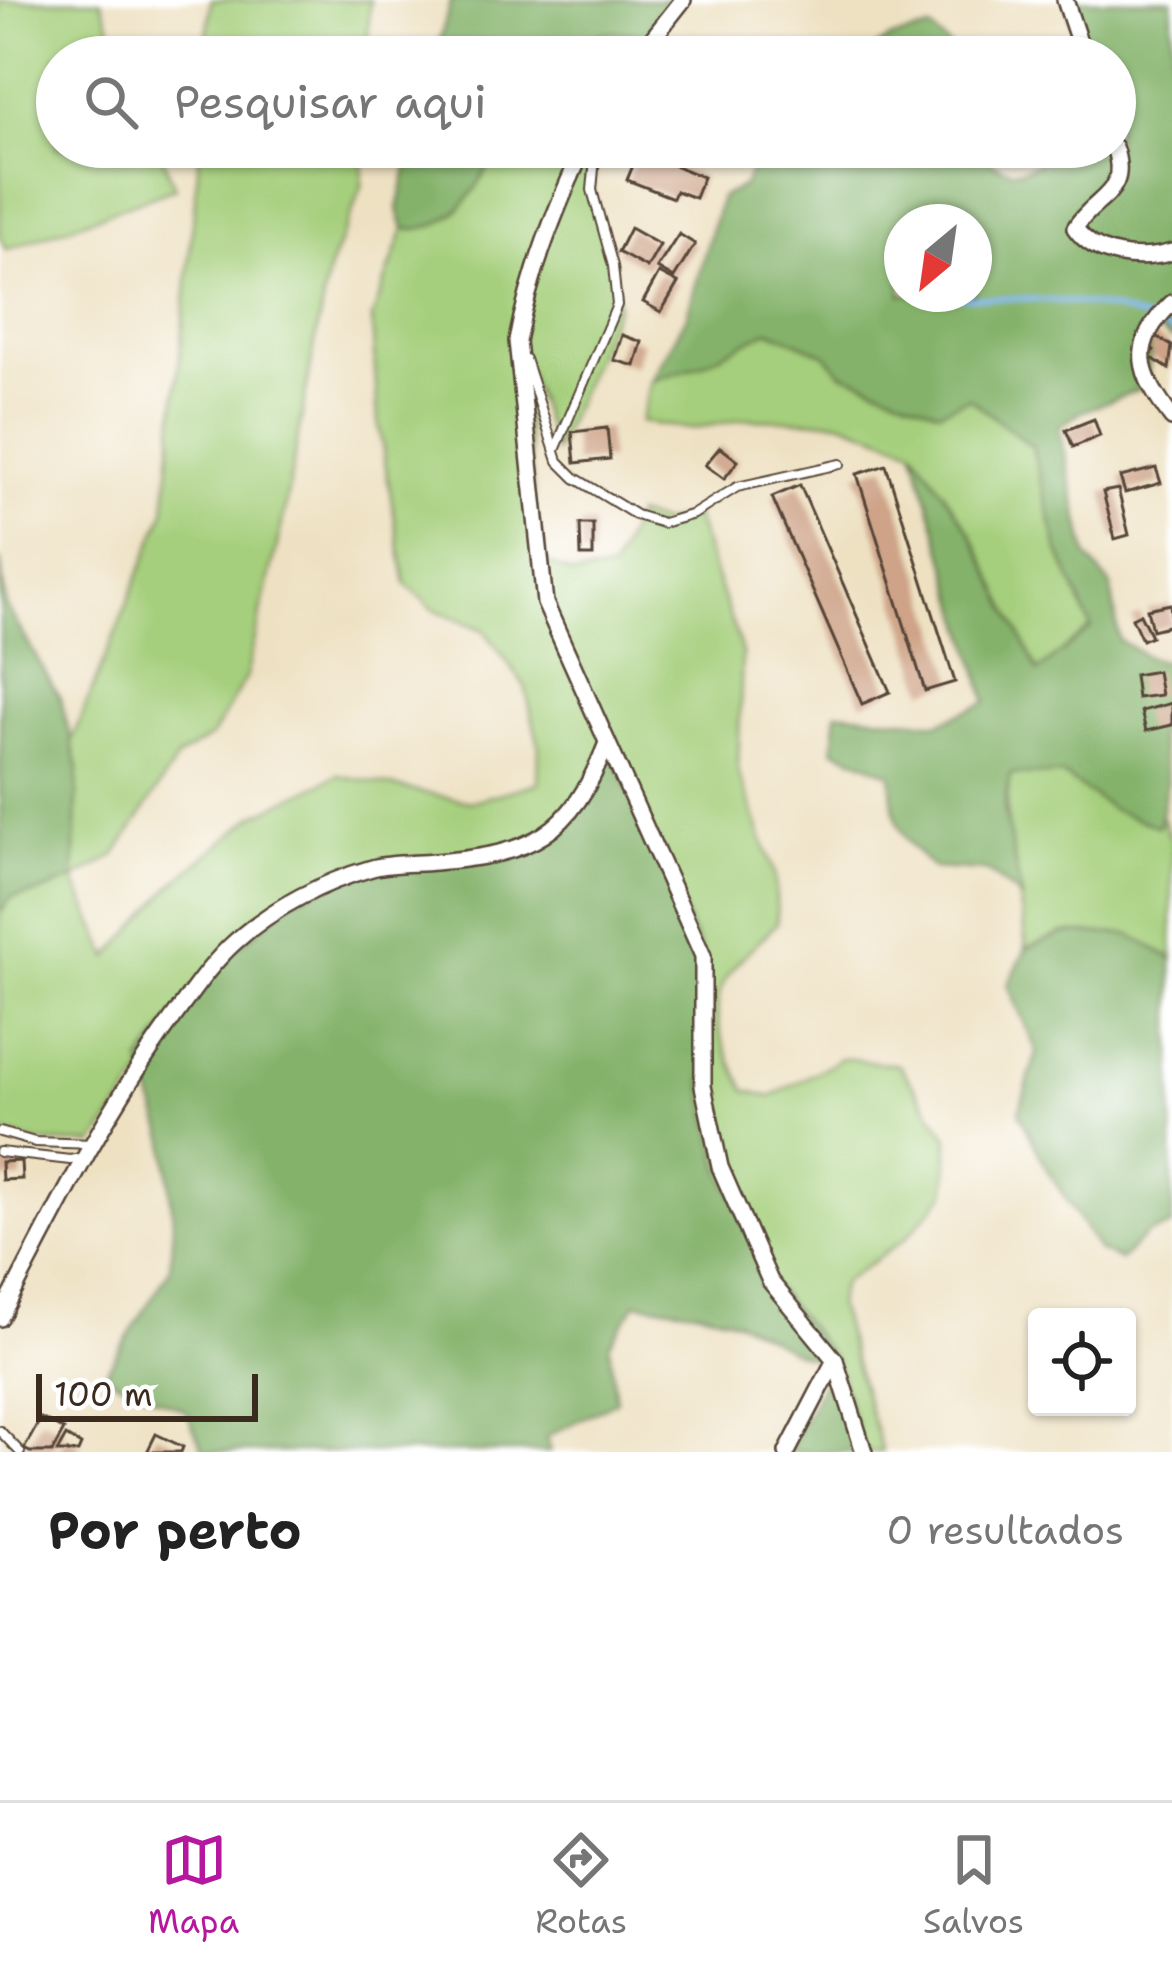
<!DOCTYPE html>
<html lang="pt">
<style>
:root{--surface:#fff;--page:#f2f2f2;--text:#222;--muted:#767676;--line:#e0e0e0;--accent:#b5179e}
body{margin:0;font-family:"Shantell Sans",sans-serif;background:var(--page);color:var(--text)}
.controls{position:absolute;right:36px;bottom:36px;display:grid;overflow:hidden;border-radius:12px;box-shadow:0 3px 9px #0004}
.controls button{width:108px;height:108px;display:grid;place-items:center;padding:0;border:0;border-bottom:3px solid var(--line);background:var(--surface);color:var(--text);font:60px sans-serif}
.compass{position:absolute;left:884px;top:204px;width:108px;height:108px;border-radius:50%;background:var(--surface);box-shadow:0 3px 9px #0004;rotate:209deg}
.scale{position:absolute;left:36px;bottom:30px;width:222px;box-sizing:border-box;padding-left:12px;border:6px solid #3b2a1e;border-top:0;font-size:33px;line-height:42px;white-space:nowrap;color:#3b2a1e;-webkit-text-stroke:9px #fff;paint-order:stroke}
.list{margin:0;padding:0;list-style:none}
h2{display:flex;justify-content:space-between;align-items:center;height:156px;margin:0;padding:0 48px;font-size:51px}
h2 small{font-size:39px;font-weight:400;color:var(--muted)}
.icon{flex:none;width:66px;height:66px;fill:none;stroke:currentColor;stroke-width:2;stroke-linecap:round;stroke-linejoin:round}
.map{position:relative;flex:none;width:1172px;height:1452px;overflow:hidden}
.search{position:absolute;background:var(--surface);box-shadow:0 3px 9px #0004;left:36px;right:36px;top:36px;height:132px;display:flex;align-items:center;gap:30px;box-sizing:border-box;padding:0 42px;border-radius:66px;color:var(--muted);font-size:45px}
.sheet{height:348px;background:var(--surface)}
nav{display:flex;justify-content:space-around;align-items:center;box-sizing:border-box;height:168px;border-top:3px solid var(--line);background:var(--surface);font-size:33px;color:var(--muted)}
nav a{display:grid;justify-items:center;gap:6px}
nav .on{color:var(--accent)}
.map>svg:first-child{display:block}
</style>
<div class="map">
<svg width="1172" height="1452" viewBox="0 0 1172 1452">
<rect width="100%" height="100%" fill="#fff"/>
<filter id="ink" filterUnits="userSpaceOnUse"><feTurbulence type="fractalNoise" baseFrequency=".00833" numOctaves="2"/><feDisplacementMap in="SourceGraphic" scale="24" xChannelSelector="R" yChannelSelector="G"/><feConvolveMatrix kernelMatrix="1 2 1 2 8 2 1 2 1" color-interpolation-filters="sRGB"/></filter>
<filter id="wash" filterUnits="userSpaceOnUse"><feTurbulence type="fractalNoise" baseFrequency=".004" numOctaves="4" result="noise"/><feDisplacementMap in="SourceGraphic" scale="48" xChannelSelector="R" yChannelSelector="G"/><feGaussianBlur stdDeviation="2.7" result="paint"/><feColorMatrix in="noise" values="0 0 0 0 0 0 0 0 0 0 0 0 0 0 0 0 0 1.4 0 .05"/><feComposite in="paint" operator="in"/></filter>
<g filter="url(#wash)">
<rect width="100%" height="100%" fill="#eee1c2"/>
<g fill="#a5cf7b" stroke="#707c4c" stroke-width="3">
<path d="M0 0H101L121 57H57V147H158L175 188 6 250 0 237Z"/>
<path d="M211 0H370L367 57H205Z"/>
<path d="M622 29 650 38 638 57H567L578 43Z"/>
<path d="M200 147H364L362 187 328 271 282 524 246 677 212 736 178 757 115 856 74 879 109 957 174 883 254 816 338 775 470 802 538 783 539 746 525 686 484 630 433 609 406 584 378 421 372 318 404 229C459 231 474 188 500 147H596L592 190 613 266 617 305 555 451 519 346 540 559 574 575 612 570 636 515 663 523 694 514 742 652 738 771 775 874 777 923C761 940 736 960 725 980 705 1016 729 1059 746 1090L771 1097 842 1058 899 1065 949 1139 946 1193 905 1239 842 1283 837 1304 882 1452H864L835 1360 770 1281 720 1167 591 784 543 838 235 941 94 1144 35 1142 0 1132V912L12 897 38 893 78 768 71 742 165 511Z"/>
<path d="M768 330 825 354 842 373 969 398 1032 446 1058 549 1091 627 1038 672 970 531 912 448 840 421 746 419 690 429 640 422 651 381 700 365Z"/>
<path d="M1010 774 1063 775 1113 810 1159 826 1161 815 1172 843V958L1128 934 1064 933 1026 949C1022 891 1000 831 1010 774Z"/>
</g>
<g fill="#84b26b" stroke="#606e44" stroke-width="3" fill-rule="evenodd">
<path d="M451 0H683L651 38C619 28 590 29 567 57H435Z"/>
<path d="M1079 0H1172V339L1153 326 1147 386 1081 412 1059 427 1087 556 1111 586 1119 640 1147 657 1172 664V716L1158 736 1167 781 1159 827 1113 810 1063 775 1010 774 1004 808 1022 898 987 871 933 868C898 835 894 823 891 774L833 749 837 712 938 723 987 702 913 448 970 531 1038 671 1091 628 1058 549 1032 446 969 398 939 411 842 373 825 354 769 330 700 365 651 381 686 318 721 197 744 186 761 147H970C1025 191 1023 161 1076 148 1087 144 1103 147 1115 147V57H1084L1067 4ZM902 222H974V294H902Z"/>
<path d="M931 29 950 47 953 57H859L892 38Z"/>
<path d="M412 147H500C475 189 458 231 404 229L398 209Z"/>
<path d="M0 559 6 605 61 700 78 768 74 879 38 893 12 897 0 912Z"/>
<path d="M607 743 703 956V1086L720 1167 770 1281 835 1360 864 1452H787L834 1360C787 1359 779 1338 739 1322 707 1309 670 1307 636 1303L609 1345 616 1401 546 1437 550 1452H204L186 1411 104 1375 170 1269 173 1222 166 1141 141 1062 199 982 295 898 375 867 499 854 570 815Z"/>
<path d="M1064 933 1128 934 1172 958V1226L1148 1233 1120 1260 1099 1251 1048 1171 1019 1112 1037 1052 1008 985 1026 949Z"/>
</g>
<g fill="none" stroke-linecap="round" stroke-linejoin="round">
<path stroke="#83b8f2" stroke-width="4.5" d="M926 297C1006 299 1100 292 1172 332"/>
</g>
<g id="blocks">
<g fill="#cea387">
<path d="M639 151 703 177 695 198 676 191 673 198 627 180Z"/>
<path d="M630 228 660 245 647 268 618 252Z"/>
<path d="M679 234 695 244 674 278 657 268Z"/>
<path d="M659 273 678 283 661 312 643 302Z"/>
<path d="M622 335 642 342 635 366 614 360Z"/>
<path d="M1155 336 1172 346 1169 369 1150 357 1154 350 1148 346Z"/>
<path d="M1094 419 1100 436 1073 447 1066 430Z"/>
<path d="M607 428 610 459 575 463 572 432Z"/>
<path d="M720 447 738 461 724 479 705 465Z"/>
<path d="M886 465 955 682 925 691 857 474Z"/>
<path d="M1156 468 1161 483 1125 493 1120 477Z"/>
<path d="M800 485 890 692 862 704 772 497Z"/>
<path d="M1118 489 1129 535 1115 539 1103 492Z"/>
<path d="M580 524H593V556H581Z"/>
<path d="M1170 604 1172 625 1152 630 1147 609Z"/>
<path d="M1140 614 1151 636 1142 640 1132 618Z"/>
<path d="M1157 671 1161 695 1137 698 1134 675Z"/>
<path d="M1172 703V725L1146 731 1141 711Z"/>
<path d="M21 1161 22 1179 2 1180 1 1162Z"/>
<path d="M41 1418 64 1430 52 1452H30L24 1449Z"/>
<path d="M156 1434 183 1447 181 1452H147Z"/>
<path d="M66 1436 81 1445 78 1452H57Z"/>
</g>
</g>
</g>
<g filter="url(#ink)">
<use href="#blocks" fill-opacity="0" stroke="#564537" stroke-width="3"/>
<g fill="none" stroke-linecap="round" stroke-linejoin="round">
<g stroke="#564537" stroke-width="12">
<g id="service">
<path d="M525 359 558 461 575 478 636 515 663 523 694 514 737 487 840 464"/>
<path d="M556 448 617 305 613 266 592 190 596 147"/>
<path d="M0 1132 35 1142 93 1144"/>
<path d="M0 1152 70 1160 85 1157"/>
<path d="M0 1431 20 1452"/>
</g>
</g>
<g stroke="#564537" stroke-width="20">
<g id="minor">
<path d="M1065 0 1084 57"/>
<path d="M638 57 683 0"/>
<path d="M584 147C555 210 530 273 517 341L545 603 703 956V1086L720 1167 770 1281 835 1360 864 1452"/>
<path d="M1114 147C1131 195 1094 196 1075 228 1095 257 1139 262 1172 252"/>
<path d="M1172 303C1127 345 1139 374 1172 418"/>
<path d="M0 1318C53 1216 105 1111 173 1018 192 992 212 962 236 941 274 907 323 882 372 868 391 863 415 864 435 862 533 854 570 837 607 743"/>
<path d="M787 1452 835 1360"/>
</g>
</g>
<use href="#service" stroke="#fff" stroke-width="8"/>
<use href="#minor" stroke="#fff" stroke-width="15"/>
</g>
</g>
</svg>
<div class="controls">
<button><svg class="icon" aria-label="locate" viewBox="0 0 24 24"><circle cx="12" cy="12" r="6"/><path d="M12 2v4M12 18v4M2 12h4M18 12h4"/></svg></button>
</div>
<svg class="compass" viewBox="-18 -18 36 36"><path d="M0-13l5 13h-10z" fill="#e53935"/><path d="M0 13l5-13h-10z" fill="#767676"/></svg>
<div class="scale">100 m</div>
<div class="search"><svg class="icon" aria-label="search" viewBox="0 0 24 24"><circle cx="10" cy="10" r="6"/><path d="M15 15l6 6"/></svg>Pesquisar aqui</div>
</div>
<section class="sheet">
<h2>Por perto<small>0 resultados</small></h2>
<ul class="list">
</ul>
</section>
<nav>
<a class="on"><svg class="icon" aria-label="map" viewBox="0 0 24 24"><path d="M3 6l6-2 6 2 6-2v14l-6 2-6-2-6 2zM9 4v14M15 6v14"/></svg>Mapa</a>
<a><svg class="icon" aria-label="directions" viewBox="0 0 24 24"><path d="M12 3l9 9-9 9-9-9zM9 14v-3h6M13 9l2 2-2 2"/></svg>Rotas</a>
<a><svg class="icon" aria-label="saved" viewBox="0 0 24 24"><path d="M7 4h10v16l-5-4-5 4z"/></svg>Salvos</a>
</nav>
